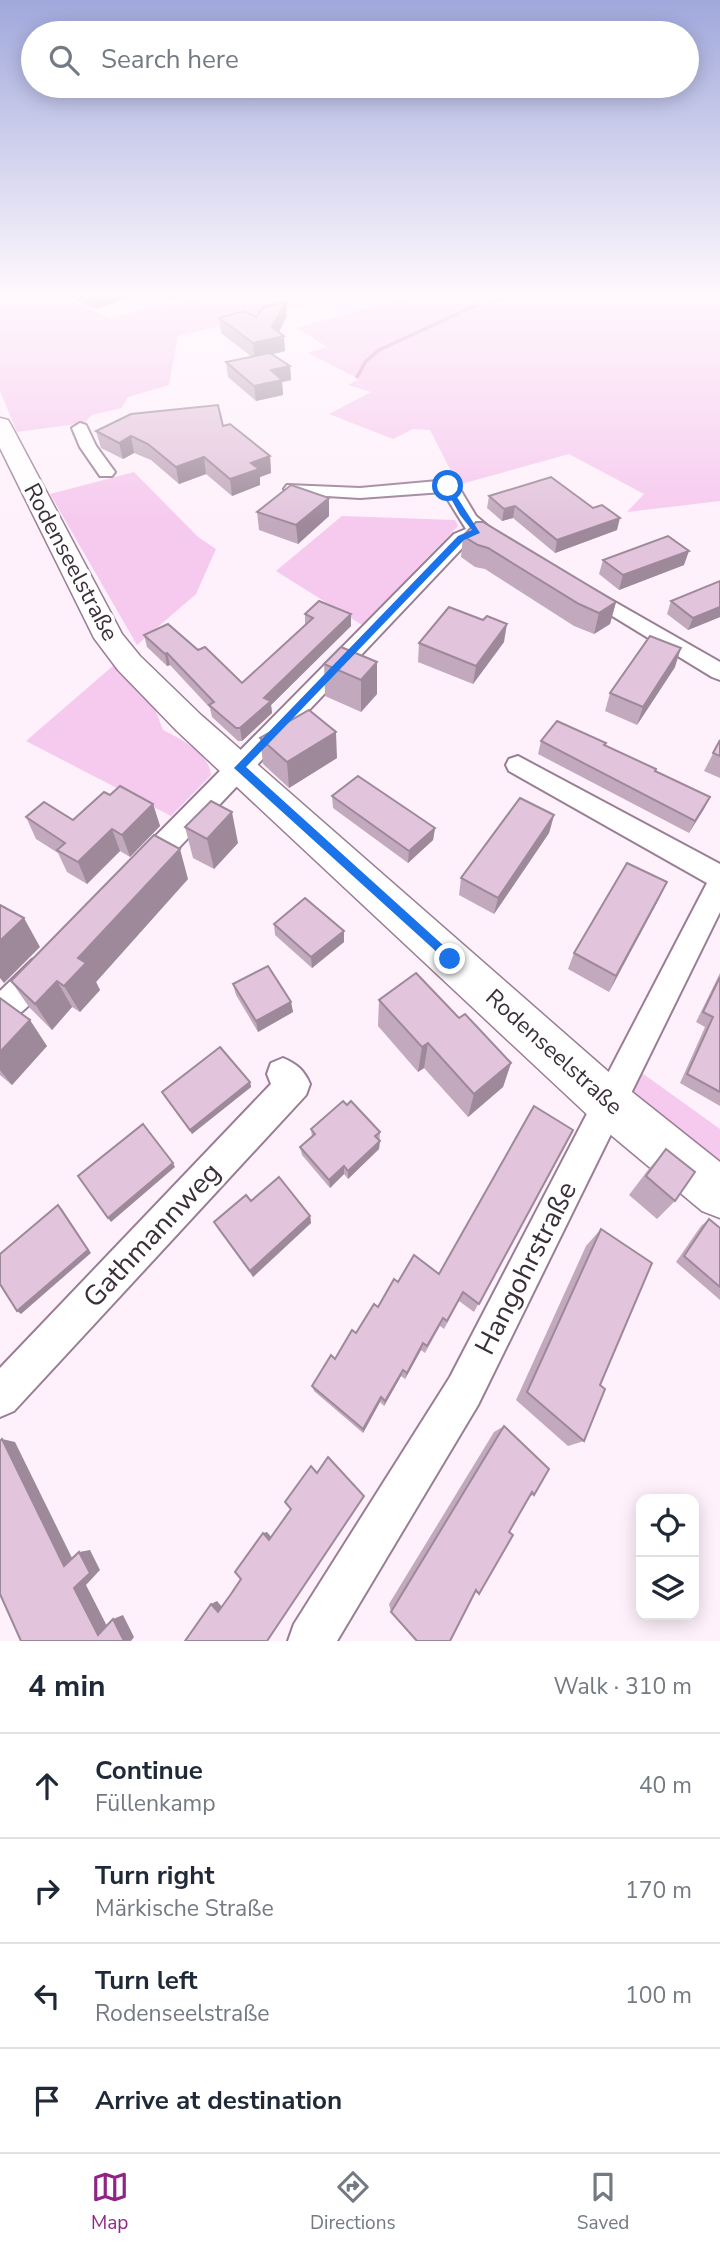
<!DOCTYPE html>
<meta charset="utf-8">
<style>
:root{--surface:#fff;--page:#f6f6f7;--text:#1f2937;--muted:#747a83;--line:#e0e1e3;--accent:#902386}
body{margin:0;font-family:"Nunito Sans",sans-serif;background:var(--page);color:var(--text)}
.controls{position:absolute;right:21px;bottom:21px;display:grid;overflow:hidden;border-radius:14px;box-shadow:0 4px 18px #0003}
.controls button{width:63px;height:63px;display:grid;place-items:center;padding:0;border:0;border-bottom:2px solid var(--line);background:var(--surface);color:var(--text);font:35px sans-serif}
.stop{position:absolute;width:21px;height:21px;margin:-16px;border:5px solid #1a73e8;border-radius:50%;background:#fff}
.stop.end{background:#1a73e8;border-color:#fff;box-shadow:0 2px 7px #0008}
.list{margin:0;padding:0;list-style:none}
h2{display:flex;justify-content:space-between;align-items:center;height:91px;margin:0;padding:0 28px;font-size:30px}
h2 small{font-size:23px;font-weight:400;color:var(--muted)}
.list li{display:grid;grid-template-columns:46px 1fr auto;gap:21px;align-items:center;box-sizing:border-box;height:105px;padding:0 28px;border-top:2px solid var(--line)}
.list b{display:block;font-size:26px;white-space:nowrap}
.list p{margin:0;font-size:23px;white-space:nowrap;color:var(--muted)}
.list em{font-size:23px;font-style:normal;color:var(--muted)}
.icon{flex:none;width:38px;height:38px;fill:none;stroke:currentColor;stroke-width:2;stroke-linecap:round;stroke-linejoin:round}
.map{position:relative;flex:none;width:720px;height:1641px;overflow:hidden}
.search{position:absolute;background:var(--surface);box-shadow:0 4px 18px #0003;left:21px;right:21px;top:21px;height:77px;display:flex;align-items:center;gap:18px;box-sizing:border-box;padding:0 24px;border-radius:38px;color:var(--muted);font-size:26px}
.sheet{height:511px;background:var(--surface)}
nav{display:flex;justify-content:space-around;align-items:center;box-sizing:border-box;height:98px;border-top:2px solid var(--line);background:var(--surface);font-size:19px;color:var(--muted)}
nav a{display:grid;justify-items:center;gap:4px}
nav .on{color:var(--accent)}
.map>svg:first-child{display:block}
</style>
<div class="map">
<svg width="720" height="1641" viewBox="0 0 720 1641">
<rect width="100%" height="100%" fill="#fef1fb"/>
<g fill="#f6c9ee">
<path d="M0 295H56L110 318 203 295H345L178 336 169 385 128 397 122 408 92 415 84 423 17 432 0 391Z"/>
<path d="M412 295H720V501L627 512 644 494 569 454 458 485 430 430 413 429 393 439 329 414 371 392 348 385 359 379 308 353 327 347 297 328Z"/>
<path d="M134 472 198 537 216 549 196 594 137 645 50 494Z"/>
<path d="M342 516 455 520 458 526 362 625 276 571Z"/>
<path d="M114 665 155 709 163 730C181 739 209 753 211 775L171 816 26 741Z"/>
<path d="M642 1073 720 1129V1189L614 1103Z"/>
</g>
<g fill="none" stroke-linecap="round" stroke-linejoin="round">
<g stroke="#d497ca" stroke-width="3.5">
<path d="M493 301 525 295"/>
<path d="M357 377 366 361 379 350 477 305"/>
</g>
<g stroke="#9a7e95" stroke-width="4">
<g id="minor">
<path d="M80 423 86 425 96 446 115 472 112 476H100L80 447 72 428Z"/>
<path d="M446 475 452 476 476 516 501 537 498 541 491 543 478 538 468 542 153 875 143 878 133 875 129 867 133 859 454 534 466 529 443 492 360 498 293 494 284 489 287 485 360 488 438 481 440 476Z"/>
<path d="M585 585 720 662V680L712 677 578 595 575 591 578 587Z"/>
<path d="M518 756 720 864V912L478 1405 337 1641H288L294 1624 450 1377 707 883 509 771 506 765 509 759Z"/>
<path d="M43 956 54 960 58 969C50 987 18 1019 0 1026V991L32 960Z"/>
<path d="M283 1058C297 1064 304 1070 310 1084L306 1095 14 1411 0 1417V1368L271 1084 267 1074 271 1063Z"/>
</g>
</g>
<g stroke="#9a7e95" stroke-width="3">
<path id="secondary" d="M0 418 8 420 11 425 122 634 140 656 201 715 627 1088 720 1162V1218L702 1211 593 1120 177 731 118 670 94 638 0 448Z"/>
</g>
<use href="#minor" fill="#fff" fill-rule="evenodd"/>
<use href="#secondary" fill="#fff" fill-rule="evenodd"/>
</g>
<g fill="#c2a9bd">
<path d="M65 295H134L96 309Z"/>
<path d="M158 295H181L169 300Z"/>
<path d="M287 316 279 332 285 351 272 354 290 366 291 380 282 382 283 395 256 401 228 377 226 362 252 357 221 333 219 318Z"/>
<path d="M223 426 270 456 271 473 260 477V485L232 496 206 474 179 484 151 460 134 453 123 459 101 448 96 431Z"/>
<path d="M489 496 593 508 617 530 555 553 513 518 502 521 487 508Z"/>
<path d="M329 498V516L298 544 259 530 257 512Z"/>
<path d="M463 536 616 602 610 624 594 634 574 626 485 569 475 567 461 557Z"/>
<path d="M603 560 684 565 619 590 599 574Z"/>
<path d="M720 581V617L688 630 667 614 671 601Z"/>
<path d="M305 614H351V626L271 705 272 713 242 741H238L212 717 210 708 170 665 167 666 147 647 144 635 198 650 242 683 305 625Z"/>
<path d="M483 620 504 642 473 684 418 662 419 643Z"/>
<path d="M377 662V694L361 712 325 696 324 664Z"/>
<path d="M675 667 637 725 605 711 610 693Z"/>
<path d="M260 738 337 758 289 788 263 764Z"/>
<path d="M720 740V778L704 771Z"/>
<path d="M541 741 606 743 605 746 655 772 710 797 689 833 538 754Z"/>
<path d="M110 795 153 804 160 826 130 857 120 851 87 884 67 872 58 853 36 839 26 817 73 820Z"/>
<path d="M332 796 435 828 433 840 408 863 333 808Z"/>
<path d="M554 815 549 833 494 914 459 895 461 878Z"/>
<path d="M185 827 238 843 214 869 193 858Z"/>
<path d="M188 879 96 982 100 990 80 1012 72 1007 52 1030 29 1007 11 981Z"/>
<path d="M667 882 609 992 568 969 574 953Z"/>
<path d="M274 924 344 942 312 968 275 935Z"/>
<path d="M720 973V1106L680 1083 705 1027 696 1022Z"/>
<path d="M233 984 291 1002 293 1012 258 1032 236 995Z"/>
<path d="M0 998 47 1046 12 1085 0 1075Z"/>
<path d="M379 1000 459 1018 511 1063 503 1087 468 1117 424 1068 418 1072 378 1026Z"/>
<path d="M250 1082 251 1087 192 1134 164 1096 162 1092Z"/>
<path d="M347 1105 380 1132 379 1149 348 1179 344 1174 330 1188 302 1155 300 1147 312 1137 311 1129Z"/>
<path d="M573 1130 474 1312 459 1301 444 1329 440 1326 425 1353 421 1350 405 1379 401 1376 384 1406 380 1402 363 1433 314 1391 312 1386 398 1282 439 1274Z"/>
<path d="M666 1149 675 1201 657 1219 629 1195 648 1170Z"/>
<path d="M251 1201 310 1216 311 1223 253 1277 218 1229 214 1222Z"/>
<path d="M709 1219 720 1228V1300L676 1262 701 1226Z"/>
<path d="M601 1229 600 1385 584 1441 568 1446 516 1400 586 1246Z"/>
<path d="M504 1426 534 1495 530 1496 509 1532 479 1594 475 1592 391 1612 389 1604 494 1432Z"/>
</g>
<g fill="#9e899a">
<path d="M93 295H134L96 309Z"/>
<path d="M168 295H181L169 300Z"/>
<path d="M286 302 287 316 276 338 284 336 285 351 255 359 253 343 272 327Z"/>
<path d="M290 366 291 380 282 382 283 395 256 401 254 386 271 370Z"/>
<path d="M131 436 134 453 123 459 119 443Z"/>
<path d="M270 456 271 473 260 477V485L232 496 230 479 251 463Z"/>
<path d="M204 457 206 474 179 484 176 467Z"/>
<path d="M329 498V516L298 544 296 525Z"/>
<path d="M515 506 513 518 502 521 504 509Z"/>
<path d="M620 518 617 530 555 553 557 540Z"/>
<path d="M689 551 684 565 619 590 623 575Z"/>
<path d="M616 602 610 624 594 634 599 613Z"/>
<path d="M720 607V617L688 630 693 618Z"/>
<path d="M351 614V626L271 705 272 713 242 741 240 728 264 698Z"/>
<path d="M507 624 504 642 473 684 476 666Z"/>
<path d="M681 648 675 667 637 725 643 707Z"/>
<path d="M167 653 170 665 167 666 165 654Z"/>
<path d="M377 662V694L361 712V680Z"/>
<path d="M336 732 337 758 289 788 287 762Z"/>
<path d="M710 797 704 809 689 833 695 821Z"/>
<path d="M153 804 160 826 130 857 122 835Z"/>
<path d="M232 812 238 843 214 869 207 839Z"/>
<path d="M554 815 549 833 494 914 498 898Z"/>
<path d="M435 828 433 840 408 863 409 851Z"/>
<path d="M112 829 120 851 87 884 78 862Z"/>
<path d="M180 849 188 879 96 982 100 990 80 1012 64 986 78 958Z"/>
<path d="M667 882 659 899 609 992 616 976Z"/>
<path d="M24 918 40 947 4 983 0 978V941Z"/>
<path d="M344 931V942L312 968 311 957Z"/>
<path d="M57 981 72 1007 52 1030 35 1004Z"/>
<path d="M291 1002 293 1012 258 1032 256 1021Z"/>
<path d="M30 1020 47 1046 12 1085 0 1070V1052Z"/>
<path d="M428 1043 424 1068 418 1072 422 1047Z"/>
<path d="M511 1063 503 1087 468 1117 474 1094Z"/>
<path d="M250 1082 251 1087 192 1134 190 1130Z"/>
<path d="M380 1141 379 1149 348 1179V1171Z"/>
<path d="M173 1163 175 1167 111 1222 108 1218Z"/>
<path d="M344 1166V1174L330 1188 329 1180Z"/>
<path d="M58 1205 62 1209 91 1253 21 1314 17 1311Z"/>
<path d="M310 1216 311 1223 253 1277 250 1271Z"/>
<path d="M423 1343 421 1350 405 1379 407 1373Z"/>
<path d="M403 1370 401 1376 384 1406 385 1401Z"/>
<path d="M381 1397 380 1402 363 1433V1429Z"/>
<path d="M2 1439 15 1442 75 1564 64 1566Z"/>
<path d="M267 1532 273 1539 269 1540 263 1533Z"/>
<path d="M90 1550 100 1570 86 1585 109 1630 98 1635 74 1588 79 1552Z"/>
<path d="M217 1601 223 1608 218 1612 211 1604Z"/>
<path d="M123 1615 134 1637 131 1641H124L113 1619Z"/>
</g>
<g fill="#e2c4dc" stroke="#9e899a" stroke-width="2">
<path d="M286 302 272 327 284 336 253 343 219 318 244 311 256 317 264 307Z"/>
<path d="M270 353 290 366 271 370 282 380 254 386 226 362Z"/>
<path d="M218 405 223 426 230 424 270 456 251 463 259 469 230 479 204 457 176 467 148 444 131 436 119 443 96 431 131 414Z"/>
<path d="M551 477 593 508 602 505 620 518 557 540 515 506 504 509 489 496Z"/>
<path d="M291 485 329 498 296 525 257 512Z"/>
<path d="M476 522H483L616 602 599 613 579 604 488 548 478 545 463 536Z"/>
<path d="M668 536 689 551 623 575 603 560Z"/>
<path d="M720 581V607L693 618 671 601Z"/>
<path d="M319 601 351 614 264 698 271 701 240 728H236L209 705 214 702 167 653 165 654 144 635 168 624 198 650 205 647 242 683 313 618 305 614Z"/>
<path d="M449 607 483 620 487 616 507 624 476 666 419 643Z"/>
<path d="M650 636 681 648 643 707 610 693Z"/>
<path d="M341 647 377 662 361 680 324 664Z"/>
<path d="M309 710 336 732 287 762 260 738Z"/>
<path d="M557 721 606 743 604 745 656 769 655 771 710 797 695 821 541 741Z"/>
<path d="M720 740V756L713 753Z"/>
<path d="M358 776 435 828 409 851 332 796Z"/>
<path d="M120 786 153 804 122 835 112 829 78 862 57 850 65 843 26 817 44 802 73 820 104 792 110 795Z"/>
<path d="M520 798 554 815 498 898 461 878Z"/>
<path d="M211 801 232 812 207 839 185 827Z"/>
<path d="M154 835 180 849 78 958 86 963 64 986 57 981 35 1004 11 981Z"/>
<path d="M627 863 667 882 616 976 574 953Z"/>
<path d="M305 898 344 931 311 957 274 924Z"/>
<path d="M0 905 24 918 0 941Z"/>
<path d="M268 966 291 1002 256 1021 233 984Z"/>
<path d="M416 973 459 1018 465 1014 511 1063 474 1094 428 1043 422 1047 379 1000Z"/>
<path d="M720 977V1092L687 1074 713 1017 703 1012Z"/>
<path d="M0 998 30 1020 0 1052Z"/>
<path d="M220 1047 250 1082 190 1130 162 1092Z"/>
<path d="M343 1101 347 1105 351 1101 380 1132 375 1136 380 1141 348 1171 344 1166 329 1180 300 1147 315 1134 311 1129Z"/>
<path d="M534 1106 573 1130 479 1304 463 1292 447 1321 443 1318 427 1346 423 1343 407 1373 403 1370 385 1401 381 1397 363 1429 312 1386 331 1355 335 1359 352 1330 356 1333 374 1304 378 1307 394 1279 398 1282 414 1255 439 1274Z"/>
<path d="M143 1124 173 1163 108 1218 78 1176Z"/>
<path d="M666 1149 695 1172 675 1201 646 1176Z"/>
<path d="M279 1177 310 1216 250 1271 214 1222 246 1195 251 1201Z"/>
<path d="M58 1205 88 1250 17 1311 0 1284V1254Z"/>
<path d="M709 1219 720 1228V1287L684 1256Z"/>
<path d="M601 1229 652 1263 600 1385 605 1389 584 1441 527 1392Z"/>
<path d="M504 1426 549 1469 534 1495 532 1492 509 1532 513 1535 479 1594 476 1590 450 1641H417L391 1612Z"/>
<path d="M2 1439 64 1566 79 1552 90 1573 74 1588 98 1635 113 1619 124 1641H21L0 1594V1441Z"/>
<path d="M328 1457 364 1496 267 1641H185L211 1604 218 1612 231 1594 241 1579 235 1572 263 1533 269 1540 291 1509 285 1502 311 1466 317 1473Z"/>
</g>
<linearGradient id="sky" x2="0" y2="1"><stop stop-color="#a0a8dc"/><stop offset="0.56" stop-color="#fff9fd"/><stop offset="1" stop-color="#fff9fd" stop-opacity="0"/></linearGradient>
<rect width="720" height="525" fill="url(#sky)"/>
<path fill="#1a73e8" d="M448 483 480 533 464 540 246 767 454 955 456 959 450 964 234 768 458 536 472 530 460 515 444 486Z"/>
<g text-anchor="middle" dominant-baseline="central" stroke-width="7" stroke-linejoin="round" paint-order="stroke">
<g font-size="23" fill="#3b3039" stroke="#fff">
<text transform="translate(71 562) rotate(62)">Rodenseelstraße</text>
<text transform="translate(554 1052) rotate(42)">Rodenseelstraße</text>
</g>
<g font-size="28" fill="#3b3039" stroke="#fff">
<text transform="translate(152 1235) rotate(-47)">Gathmannweg</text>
<text transform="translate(526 1268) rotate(-63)">Hangohrstraße</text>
</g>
</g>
</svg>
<div class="controls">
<button><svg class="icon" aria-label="locate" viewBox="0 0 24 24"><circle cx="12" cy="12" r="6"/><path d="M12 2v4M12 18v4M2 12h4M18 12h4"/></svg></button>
<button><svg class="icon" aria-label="layers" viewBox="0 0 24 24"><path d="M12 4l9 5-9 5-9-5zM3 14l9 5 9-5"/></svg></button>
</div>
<div class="stop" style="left:448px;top:486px"></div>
<div class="stop end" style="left:450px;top:959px"></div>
<div class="search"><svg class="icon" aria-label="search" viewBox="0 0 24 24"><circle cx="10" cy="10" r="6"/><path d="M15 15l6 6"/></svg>Search here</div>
</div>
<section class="sheet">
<h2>4 min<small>Walk · 310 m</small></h2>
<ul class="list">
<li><svg class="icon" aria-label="ahead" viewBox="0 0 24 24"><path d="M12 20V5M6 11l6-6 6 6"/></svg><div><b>Continue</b><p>Füllenkamp</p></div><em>40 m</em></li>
<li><svg class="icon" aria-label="right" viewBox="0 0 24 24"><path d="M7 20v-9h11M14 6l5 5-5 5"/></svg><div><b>Turn right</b><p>Märkische Straße</p></div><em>170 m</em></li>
<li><svg class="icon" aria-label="left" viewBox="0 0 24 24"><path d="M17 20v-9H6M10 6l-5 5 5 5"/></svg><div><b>Turn left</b><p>Rodenseelstraße</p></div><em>100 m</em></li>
<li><svg class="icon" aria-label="arrive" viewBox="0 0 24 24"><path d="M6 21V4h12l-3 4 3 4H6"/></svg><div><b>Arrive at destination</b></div></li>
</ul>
</section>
<nav>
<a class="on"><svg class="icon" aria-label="map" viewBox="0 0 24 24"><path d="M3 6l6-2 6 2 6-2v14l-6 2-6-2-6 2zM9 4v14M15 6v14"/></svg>Map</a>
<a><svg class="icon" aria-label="directions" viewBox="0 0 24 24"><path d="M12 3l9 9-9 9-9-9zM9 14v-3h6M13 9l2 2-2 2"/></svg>Directions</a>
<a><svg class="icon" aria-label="saved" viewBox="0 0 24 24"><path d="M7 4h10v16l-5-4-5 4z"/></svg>Saved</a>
</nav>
